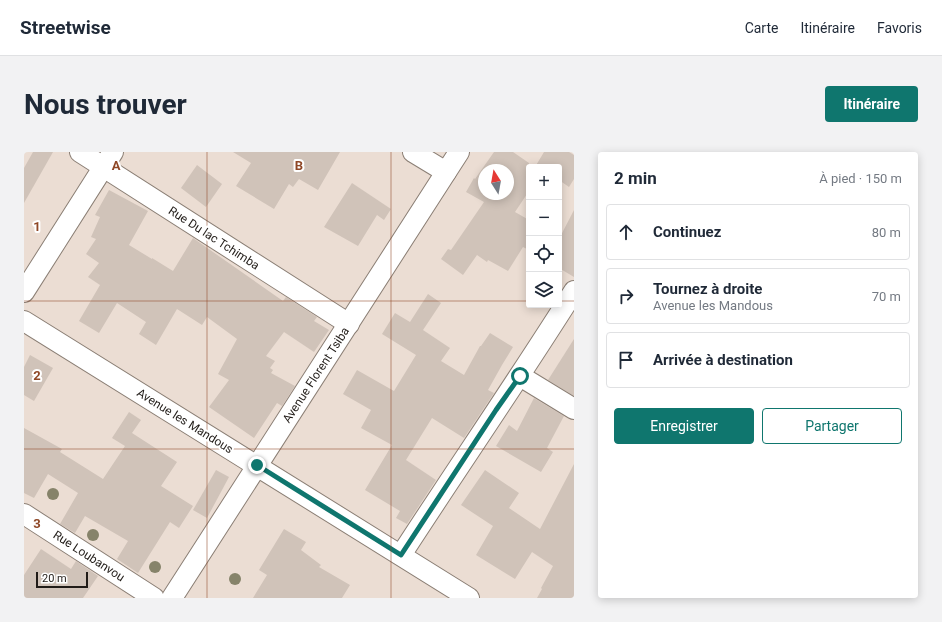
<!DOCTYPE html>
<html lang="fr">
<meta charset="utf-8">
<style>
:root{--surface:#fff;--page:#f2f2f3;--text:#1f2937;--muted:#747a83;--line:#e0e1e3;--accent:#0f766e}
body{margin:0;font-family:Roboto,sans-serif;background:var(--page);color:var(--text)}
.controls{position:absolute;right:12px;top:12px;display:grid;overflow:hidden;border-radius:4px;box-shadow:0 2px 10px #0003}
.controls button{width:36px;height:36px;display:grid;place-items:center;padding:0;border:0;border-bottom:1px solid var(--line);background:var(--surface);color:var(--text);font:20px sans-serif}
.compass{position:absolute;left:454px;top:12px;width:36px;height:36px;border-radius:50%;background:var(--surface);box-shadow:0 2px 10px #0003;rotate:349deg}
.scale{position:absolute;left:12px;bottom:10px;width:52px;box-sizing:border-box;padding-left:4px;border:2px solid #201b17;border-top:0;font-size:11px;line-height:14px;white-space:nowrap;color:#201b17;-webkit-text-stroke:3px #fff;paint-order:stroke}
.stop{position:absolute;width:12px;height:12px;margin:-9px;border:3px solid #0f766e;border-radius:50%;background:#fff}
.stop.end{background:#0f766e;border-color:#fff;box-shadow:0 1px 4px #0008}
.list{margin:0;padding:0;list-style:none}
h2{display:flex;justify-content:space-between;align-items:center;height:52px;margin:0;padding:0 16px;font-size:17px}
h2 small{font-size:13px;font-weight:400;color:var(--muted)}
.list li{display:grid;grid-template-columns:26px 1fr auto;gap:12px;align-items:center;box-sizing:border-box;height:56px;margin:0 8px 8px;padding:0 8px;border:1px solid var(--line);border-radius:4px}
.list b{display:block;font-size:15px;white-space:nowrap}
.list p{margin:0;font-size:13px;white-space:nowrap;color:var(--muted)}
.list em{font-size:13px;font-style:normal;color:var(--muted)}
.actions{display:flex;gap:8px;padding:12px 16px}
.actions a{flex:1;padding:9px 0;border:1px solid var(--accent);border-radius:4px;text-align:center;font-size:14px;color:var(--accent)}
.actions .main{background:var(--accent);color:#fff}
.icon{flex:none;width:22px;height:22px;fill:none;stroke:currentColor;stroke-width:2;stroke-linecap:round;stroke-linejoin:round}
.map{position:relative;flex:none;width:550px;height:446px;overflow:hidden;border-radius:4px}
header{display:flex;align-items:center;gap:24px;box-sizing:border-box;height:56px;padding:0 20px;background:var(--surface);border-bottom:1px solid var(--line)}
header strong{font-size:19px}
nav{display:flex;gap:22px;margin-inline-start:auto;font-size:14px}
.intro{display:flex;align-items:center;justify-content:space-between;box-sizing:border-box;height:96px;padding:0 24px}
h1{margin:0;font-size:28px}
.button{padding:10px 18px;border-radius:4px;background:var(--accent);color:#fff;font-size:14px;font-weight:700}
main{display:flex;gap:24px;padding:0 24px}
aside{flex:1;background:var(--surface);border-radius:4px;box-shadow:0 2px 10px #0003}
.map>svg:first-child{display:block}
</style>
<header>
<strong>Streetwise</strong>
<nav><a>Carte</a><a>Itinéraire</a><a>Favoris</a></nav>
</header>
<div class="intro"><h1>Nous trouver</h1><a class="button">Itinéraire</a></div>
<main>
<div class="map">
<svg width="550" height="446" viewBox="0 0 550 446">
<rect width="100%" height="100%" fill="#ebddd3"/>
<g fill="#d0c3b9" fill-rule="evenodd">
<path d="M9 0H29L0 51V16Z"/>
<path d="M209 0H316L294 38 275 27 269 35 265 32 250 57 212 34 227 11Z"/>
<path d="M470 0H489L505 11V39L491 60 505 68V98L499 95 484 119 464 108 463 110 453 103 439 123 417 107 424 97 427 98 460 50 442 40 450 26 451 27ZM460 18H484V42H460Z"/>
<path d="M520 0H545L550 3V27L545 35 535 28V15H511Z"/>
<path d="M173 13 198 32 182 55 157 36Z"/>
<path d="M328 31 367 57 360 68 353 63 334 94 300 75Z"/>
<path d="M85 38 124 59 105 93 128 107V106L149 119 169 86 259 149 262 145 293 165 290 169 305 178 290 200 260 180 242 204 251 209 246 216 249 218 247 221 271 234 258 254 253 251 230 286 185 255 205 228 194 222 213 187 183 165 178 173 153 157 132 193 115 182 122 170 93 151 75 181 55 169 76 133 64 125 75 111 62 102 72 87 67 85 76 65 71 63Z"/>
<path d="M550 58V125L535 116V87Z"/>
<path d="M404 142 417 151 399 178 426 196 417 209 440 223 456 194H457L466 181 489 195 478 213 464 238 470 241 440 286 408 266 382 308 412 328 383 372 372 366 376 359 341 338 368 293 337 276 347 258 319 242 333 218 370 239 392 203 358 182 371 161 386 170Z"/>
<path d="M550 187V244L524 228Z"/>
<path d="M6 203 29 216 10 249 0 243V215Z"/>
<path d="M510 246 540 264 523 296 529 300 517 320 472 294 485 273 493 279Z"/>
<path d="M105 260 117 268 108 281 153 310 137 334 169 354 155 376 146 370 114 421 93 407 104 389 61 364 51 381 36 372 54 341 24 322 10 346 0 341V276L38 297 36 300 79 327 101 294 88 286Z"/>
<path d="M550 312V446H513L518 437 517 436 529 414 508 400 491 427 452 403 469 374 437 353 461 318 495 341 485 356 516 377Z"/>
<path d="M192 318 205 325 183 366 169 358Z"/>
<path d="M260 377 282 390 277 398 297 413 295 415 326 433 318 446H229L243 423 235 418Z"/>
<path d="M17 397 47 417 52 409 74 424 59 446H0V423Z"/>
</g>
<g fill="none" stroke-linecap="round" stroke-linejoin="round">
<g stroke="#8b7f75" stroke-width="22">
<g id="minor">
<path d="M56 0 325 172"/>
<path d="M389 0 422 20"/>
<path d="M0 140 89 0"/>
<path d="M0 169 445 446"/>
<path d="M496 224 550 257"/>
<path d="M0 362 130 446"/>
<path d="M377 403C434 315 494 228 550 139"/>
<path d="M148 446 435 0"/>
</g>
</g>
<use href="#minor" stroke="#fff" stroke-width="20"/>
</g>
<g fill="#86836a">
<circle cx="29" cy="342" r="6"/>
<circle cx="69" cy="383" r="6"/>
<circle cx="131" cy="415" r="6"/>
<circle cx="211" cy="427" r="6"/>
</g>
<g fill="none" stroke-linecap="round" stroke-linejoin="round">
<path stroke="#0f766e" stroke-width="5" d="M233 313 377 403 472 258 496 224"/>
</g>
<path fill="none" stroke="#8f4726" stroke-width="1" stroke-opacity="0.55" d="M183 0V446M367 0V446M0 149H505M535 149H550M0 297H550"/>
<g text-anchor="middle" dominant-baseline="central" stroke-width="4" stroke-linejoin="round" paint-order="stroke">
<g font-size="12" fill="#201b17" stroke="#fff">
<text transform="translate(190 86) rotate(33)">Rue Du lac Tchimba</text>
<text transform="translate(292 223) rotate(-57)">Avenue Florent Tsiba</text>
<text transform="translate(161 269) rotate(32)">Avenue les Mandous</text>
<text transform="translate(65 404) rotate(33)">Rue Loubanvou</text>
</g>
</g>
<g font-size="13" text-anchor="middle" font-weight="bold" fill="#8f4726" stroke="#fff" stroke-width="4" stroke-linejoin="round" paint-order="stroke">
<text x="92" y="18">A</text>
<text x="275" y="18">B</text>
<text x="13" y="79">1</text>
<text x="13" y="228">2</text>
<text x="13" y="376">3</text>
</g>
</svg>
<div class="controls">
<button>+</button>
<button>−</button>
<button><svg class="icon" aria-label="locate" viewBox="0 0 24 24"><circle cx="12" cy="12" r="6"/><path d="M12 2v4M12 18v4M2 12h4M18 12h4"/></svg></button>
<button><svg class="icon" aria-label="layers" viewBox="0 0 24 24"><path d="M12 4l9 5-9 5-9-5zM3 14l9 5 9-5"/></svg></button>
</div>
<svg class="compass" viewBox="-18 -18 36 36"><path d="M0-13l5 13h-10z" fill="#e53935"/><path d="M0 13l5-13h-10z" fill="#747a83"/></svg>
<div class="scale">20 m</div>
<div class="stop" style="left:496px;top:224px"></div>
<div class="stop end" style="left:233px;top:313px"></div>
</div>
<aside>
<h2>2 min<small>À pied · 150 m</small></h2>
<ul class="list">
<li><svg class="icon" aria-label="ahead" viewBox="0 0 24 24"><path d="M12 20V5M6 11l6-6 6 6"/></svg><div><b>Continuez</b></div><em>80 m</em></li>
<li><svg class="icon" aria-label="right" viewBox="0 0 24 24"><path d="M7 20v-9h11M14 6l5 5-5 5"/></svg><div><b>Tournez à droite</b><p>Avenue les Mandous</p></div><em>70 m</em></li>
<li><svg class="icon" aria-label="arrive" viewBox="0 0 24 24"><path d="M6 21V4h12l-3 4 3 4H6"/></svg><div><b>Arrivée à destination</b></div></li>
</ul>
<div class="actions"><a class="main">Enregistrer</a><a>Partager</a></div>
</aside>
</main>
